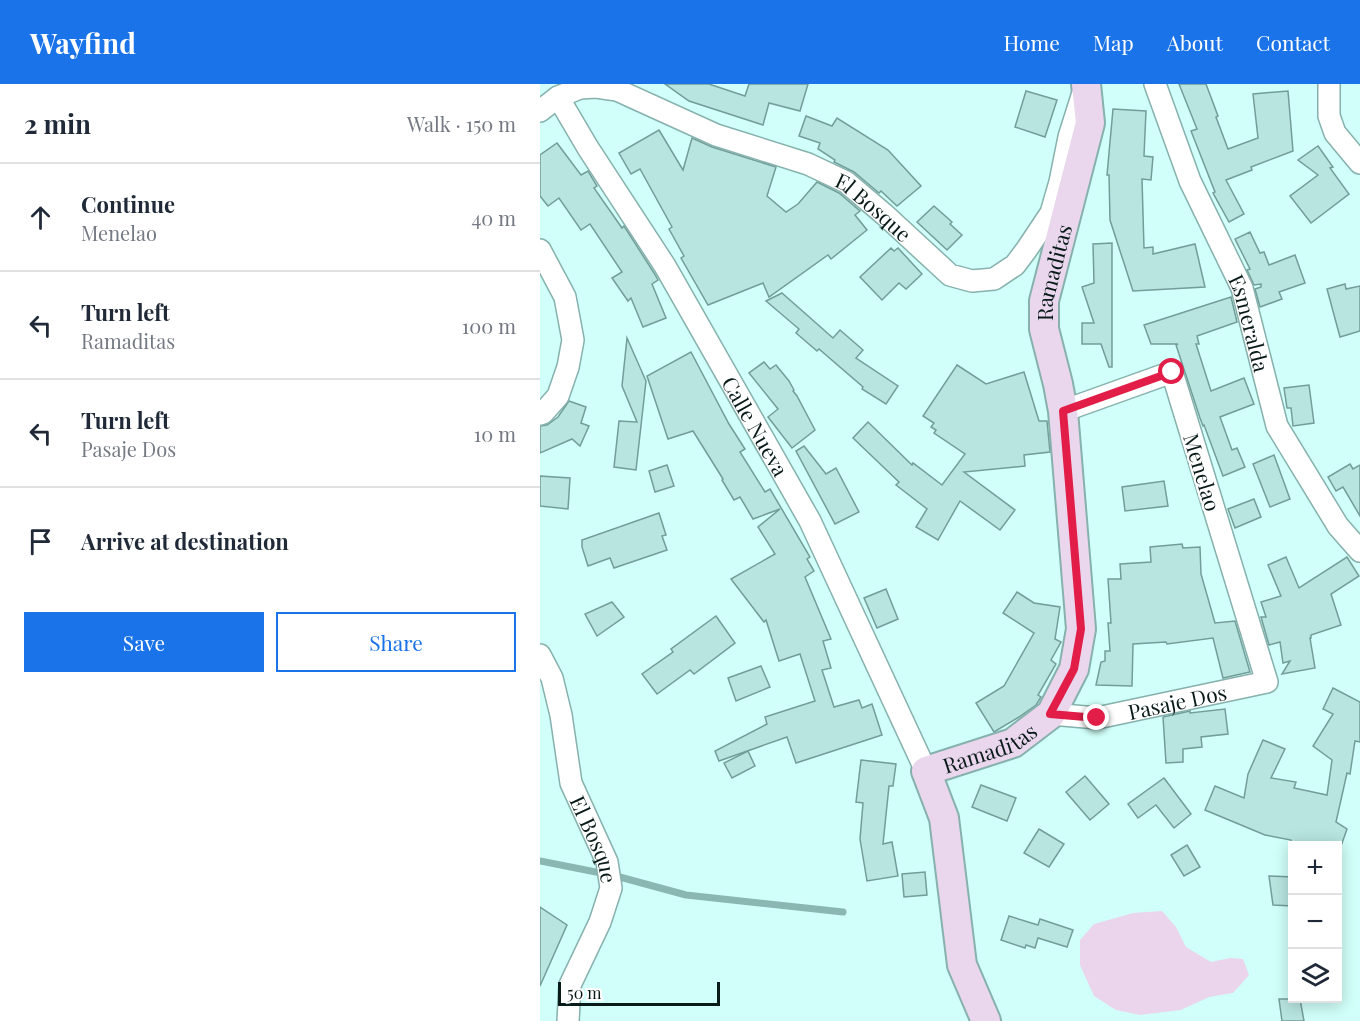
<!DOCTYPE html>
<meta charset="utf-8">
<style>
:root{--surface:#fff;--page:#f2f2f3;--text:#1f2937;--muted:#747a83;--line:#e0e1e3;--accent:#1a73e8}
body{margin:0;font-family:"Playfair Display",serif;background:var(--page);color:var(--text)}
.controls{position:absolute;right:18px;bottom:18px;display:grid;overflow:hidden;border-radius:0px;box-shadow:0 3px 15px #0003}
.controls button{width:54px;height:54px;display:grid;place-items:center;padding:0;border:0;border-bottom:2px solid var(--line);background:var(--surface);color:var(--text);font:30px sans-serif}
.scale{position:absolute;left:18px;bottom:15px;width:162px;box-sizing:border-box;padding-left:6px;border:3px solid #091b19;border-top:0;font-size:16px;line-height:21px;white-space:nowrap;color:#091b19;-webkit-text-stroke:4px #fff;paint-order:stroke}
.stop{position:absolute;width:18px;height:18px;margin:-14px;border:4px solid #e11d48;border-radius:50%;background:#fff}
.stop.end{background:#e11d48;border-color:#fff;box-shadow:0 2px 6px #0008}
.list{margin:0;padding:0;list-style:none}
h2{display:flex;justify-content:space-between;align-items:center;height:78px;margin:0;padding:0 24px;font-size:26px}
h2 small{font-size:20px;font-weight:400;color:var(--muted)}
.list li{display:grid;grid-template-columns:39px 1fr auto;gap:18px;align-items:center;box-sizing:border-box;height:108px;padding:0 24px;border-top:2px solid var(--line)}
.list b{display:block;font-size:22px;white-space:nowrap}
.list p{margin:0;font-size:20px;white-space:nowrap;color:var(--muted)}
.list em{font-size:20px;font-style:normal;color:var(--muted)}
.actions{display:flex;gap:12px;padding:18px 24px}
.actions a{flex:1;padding:14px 0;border:2px solid var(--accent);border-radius:0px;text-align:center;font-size:21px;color:var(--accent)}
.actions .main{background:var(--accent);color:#fff}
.icon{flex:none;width:33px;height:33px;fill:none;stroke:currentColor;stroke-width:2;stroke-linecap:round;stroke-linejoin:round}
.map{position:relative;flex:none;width:820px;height:937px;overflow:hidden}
header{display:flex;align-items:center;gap:36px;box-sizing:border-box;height:84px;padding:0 30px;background:var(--accent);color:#fff}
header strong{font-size:28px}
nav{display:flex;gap:33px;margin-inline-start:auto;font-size:21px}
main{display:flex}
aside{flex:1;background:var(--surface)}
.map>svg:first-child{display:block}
</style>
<header>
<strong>Wayfind</strong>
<nav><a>Home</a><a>Map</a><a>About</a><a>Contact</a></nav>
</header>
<main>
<aside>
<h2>2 min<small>Walk · 150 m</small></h2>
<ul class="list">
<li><svg class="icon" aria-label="ahead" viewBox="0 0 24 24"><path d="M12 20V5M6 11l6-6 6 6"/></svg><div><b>Continue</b><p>Menelao</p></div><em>40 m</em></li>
<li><svg class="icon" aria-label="left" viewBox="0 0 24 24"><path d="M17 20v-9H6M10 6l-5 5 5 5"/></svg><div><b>Turn left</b><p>Ramaditas</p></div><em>100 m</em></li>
<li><svg class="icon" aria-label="left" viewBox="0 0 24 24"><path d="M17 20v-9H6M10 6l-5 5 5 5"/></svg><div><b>Turn left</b><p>Pasaje Dos</p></div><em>10 m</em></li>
<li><svg class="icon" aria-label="arrive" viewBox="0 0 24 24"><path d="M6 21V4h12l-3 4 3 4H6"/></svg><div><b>Arrive at destination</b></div></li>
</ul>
<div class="actions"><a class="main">Save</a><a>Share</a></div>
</aside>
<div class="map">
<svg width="820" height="937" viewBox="0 0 820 937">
<rect width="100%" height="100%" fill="#d1fff9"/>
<path fill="#ebd5ed" d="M622 827 636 843 646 863 671 878 690 874 703 875 709 891 693 909 669 913 641 926 600 931 576 926 554 912 540 881V856L554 840 593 829Z"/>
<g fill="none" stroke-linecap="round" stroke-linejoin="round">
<path stroke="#8bb7b2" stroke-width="7" d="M0 777 76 792 146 811 303 828"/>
</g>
<g fill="#b8e5df" stroke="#739d98" stroke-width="1.5">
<path d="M125 0H169L205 12 209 0H268L260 27 229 19 223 41 149 17Z"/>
<path d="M639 0H666L678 32 676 33 688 65 718 54 713 10 748 7 753 67 711 83 712 86 686 96 704 130 689 138 673 109 675 108 651 47 657 45Z"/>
<path d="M486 7 517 16 505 53 475 43Z"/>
<path d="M573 25 606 27 604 72 613 73 611 96 602 95 604 164 613 163V170L655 160 665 203 593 207 570 136 569 91H567Z"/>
<path d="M266 32 292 42 297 34 348 66 381 102 357 122 341 107 339 109 314 88 294 78 295 76 278 65 280 59 259 52Z"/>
<path d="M119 46 143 86 152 54 172 63 236 83 227 112 246 128 258 120 277 98 299 109 320 127 315 131 327 146 291 175 288 171 229 213 223 199 168 221 141 174 144 172 129 145 132 143 100 85 91 90 79 69Z"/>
<path d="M17 59 41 91 48 87 57 102 54 104 82 144 84 142 114 189 118 196 112 200 126 234 103 243 91 214 88 217 72 194 82 188 50 140 41 146 19 114 8 122 0 112V71Z"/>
<path d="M778 62 793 83 790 84 809 110 771 139 750 112 778 91 758 76Z"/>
<path d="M394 122 412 138 410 140 422 151 407 166 377 138Z"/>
<path d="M710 148 720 169 724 168 729 181 755 171 765 199 739 208 742 215 720 223 715 205 721 203V200L714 201 707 186 710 185 695 155Z"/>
<path d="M572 159V283H569L561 260H542V239H554L542 203 554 199 553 160Z"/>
<path d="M351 164 354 167 358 164 382 190 366 205 359 199 342 216 320 193Z"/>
<path d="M805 200 806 205 820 202V247L800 253 787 205Z"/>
<path d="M242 209 293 254 300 246 323 266 316 274 358 302 346 320 322 305 323 303 279 265 277 267 256 249 259 245 226 217Z"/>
<path d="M691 213 697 238 657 252 659 260H656L671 307 704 294 714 320 680 333 692 366 697 364 705 383 683 392 664 341 663 342 660 334 636 261 638 260H611L604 241Z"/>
<path d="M87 254 106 297 96 386 74 383 79 337 97 338 82 302Z"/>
<path d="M151 268 189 340 205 365 200 368 225 408 230 405 270 473 267 475 274 487 265 493 291 555 283 557 291 584 282 586 294 623 319 616 322 624 332 620 342 651 256 679 247 653 179 677 175 667 227 640 225 633 275 617 260 570 239 577 226 536 224 538 191 495 235 470 218 443 240 425 213 435 200 413 194 416 182 396 183 395 153 347 128 355 107 292Z"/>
<path d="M224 278 230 285 236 281 249 297 254 306 253 307 257 312 275 346 252 364 228 333 238 325 209 289Z"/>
<path d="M417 281 446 300 484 288 499 337H507L510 368 484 371 485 382 424 388 475 426 460 446 420 417 398 456 376 443 387 425 356 401 359 398 313 354 328 338 372 381 373 379 402 401 425 370 394 349 396 346 391 343 394 339 383 332Z"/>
<path d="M769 301 774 339 753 342 751 324H747L744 304Z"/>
<path d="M29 317 46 323 41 339 49 342 40 362 32 355 0 369V342L7 341 18 333Z"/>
<path d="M264 362 286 390 296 384 319 428 295 440 256 367Z"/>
<path d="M734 371 750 415 730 423 713 380Z"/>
<path d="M810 380 813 385 820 381V432L803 403 796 407 788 393Z"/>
<path d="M127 381 134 402 115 408 109 387Z"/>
<path d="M0 392 30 394 28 425 0 422Z"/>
<path d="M624 397 628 422 585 427 582 403Z"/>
<path d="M714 415 721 433 695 444 688 425Z"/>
<path d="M119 429 126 451 122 452 127 466 74 484 70 474 48 482 42 463V456Z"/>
<path d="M642 460 643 464 660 463 661 490 675 539 695 537 710 588 683 594 673 554 627 560 626 558 593 560 592 602 556 601 561 578 565 577V567H570L568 539H571L568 495H581L580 480 611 478 610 463Z"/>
<path d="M746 473 759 504 807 473 819 492 791 510 801 541 771 551V554H770L775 584 742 590 750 577 743 579 740 558 729 561 721 533H726L721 518 741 512 728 481Z"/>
<path d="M346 505 358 535 337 544 324 514Z"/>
<path d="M477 508 494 519 520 523 515 555 521 558 511 576 516 580 498 611 501 613 496 621 479 633 454 648 436 619 464 602 494 549 463 529Z"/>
<path d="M72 518 84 533 57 552 45 530Z"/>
<path d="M176 532 195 559 154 590 150 586 117 610 102 590 133 568 131 565Z"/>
<path d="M221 582 230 603 196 617 188 594Z"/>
<path d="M793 604 820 618V658L815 657 810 690 807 689 796 738 807 745 801 762H751V756L725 751 665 726 675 702 704 714 708 690 723 656 745 665 731 694 756 698 754 704 787 711 792 676 773 662 793 630 783 625Z"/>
<path d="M685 625 688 650 661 653 662 663 643 665V678L626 679 623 633 650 627V629Z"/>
<path d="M208 667 215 682 192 694 184 679Z"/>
<path d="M321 676 356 680 353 702H349L343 760 352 758 358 792 327 797 320 755 323 719 316 718Z"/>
<path d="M545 692 569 720 550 736 526 708Z"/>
<path d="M624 694 651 730 634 744 616 721 598 734 588 720Z"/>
<path d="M441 701 476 714 467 737 432 723Z"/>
<path d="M499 745 524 760 509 783 484 769Z"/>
<path d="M647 761 660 783 644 792 631 771Z"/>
<path d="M385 788 387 811 364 813 362 790Z"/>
<path d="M729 792 753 793V822L733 821Z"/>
<path d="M0 823 27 841 0 902Z"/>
<path d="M469 832 498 841 500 835 533 846 527 863 498 854 495 864 486 861 485 864 461 856Z"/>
<path d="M739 915H760L764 937H742Z"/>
</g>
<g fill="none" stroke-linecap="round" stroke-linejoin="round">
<g stroke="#86b1ac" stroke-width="24">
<g id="street">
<path id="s1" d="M615 0 650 97 702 204 737 342 798 442 820 467"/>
<path d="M789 0V32L795 49 820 79"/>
<path id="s2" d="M18 13 48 64 125 182 270 437 386 687"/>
<path id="s3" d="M0 27 18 13 40 4 56 3 77 6 176 51 268 80 306 98 345 131 410 191 432 197 454 195 475 181 487 165 511 129 520 98 529 53 543 9"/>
<path d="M0 166 25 213 33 256 28 283 18 312 3 329 0 330"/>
<path id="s4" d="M0 571 12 594 21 631 31 699 67 778 71 804 60 838 30 901 28 937"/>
<path id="s5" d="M511 630 557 634 727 598 632 288 523 327"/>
</g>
</g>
<g stroke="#86b1ac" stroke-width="32">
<g id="secondary">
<path id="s6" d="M446 937 422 881 404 734 386 687 473 659 511 630 534 585 541 545 523 327 518 300 504 245V217L550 39 546 0"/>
</g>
</g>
<use href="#street" stroke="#fff" stroke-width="21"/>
<use href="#secondary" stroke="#ead6ed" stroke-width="28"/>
</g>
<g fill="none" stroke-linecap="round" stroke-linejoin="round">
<path stroke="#e11d48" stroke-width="8" d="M557 634 510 630 534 585 541 545 523 327 632 288"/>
</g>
<g text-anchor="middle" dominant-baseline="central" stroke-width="4.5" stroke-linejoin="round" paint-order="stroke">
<g font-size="21" fill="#091b19" stroke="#fff">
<text stroke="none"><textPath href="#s3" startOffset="368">El Bosque</textPath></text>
<text stroke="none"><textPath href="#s6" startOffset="850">Ramaditas</textPath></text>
<text stroke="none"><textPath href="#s1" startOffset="258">Esmeralda</textPath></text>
<text stroke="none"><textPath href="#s2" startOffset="384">Calle Nueva</textPath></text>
<text transform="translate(663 388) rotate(73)">Menelao</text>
<text stroke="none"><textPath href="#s5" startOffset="128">Pasaje Dos</textPath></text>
<text stroke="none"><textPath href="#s6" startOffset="327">Ramaditas</textPath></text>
<text stroke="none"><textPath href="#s4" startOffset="194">El Bosque</textPath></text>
</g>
</g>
</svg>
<div class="controls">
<button>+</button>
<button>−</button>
<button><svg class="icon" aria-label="layers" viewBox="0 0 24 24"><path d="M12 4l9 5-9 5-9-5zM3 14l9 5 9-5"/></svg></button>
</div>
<div class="scale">50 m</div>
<div class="stop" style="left:632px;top:288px"></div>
<div class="stop end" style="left:557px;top:634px"></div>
</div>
</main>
